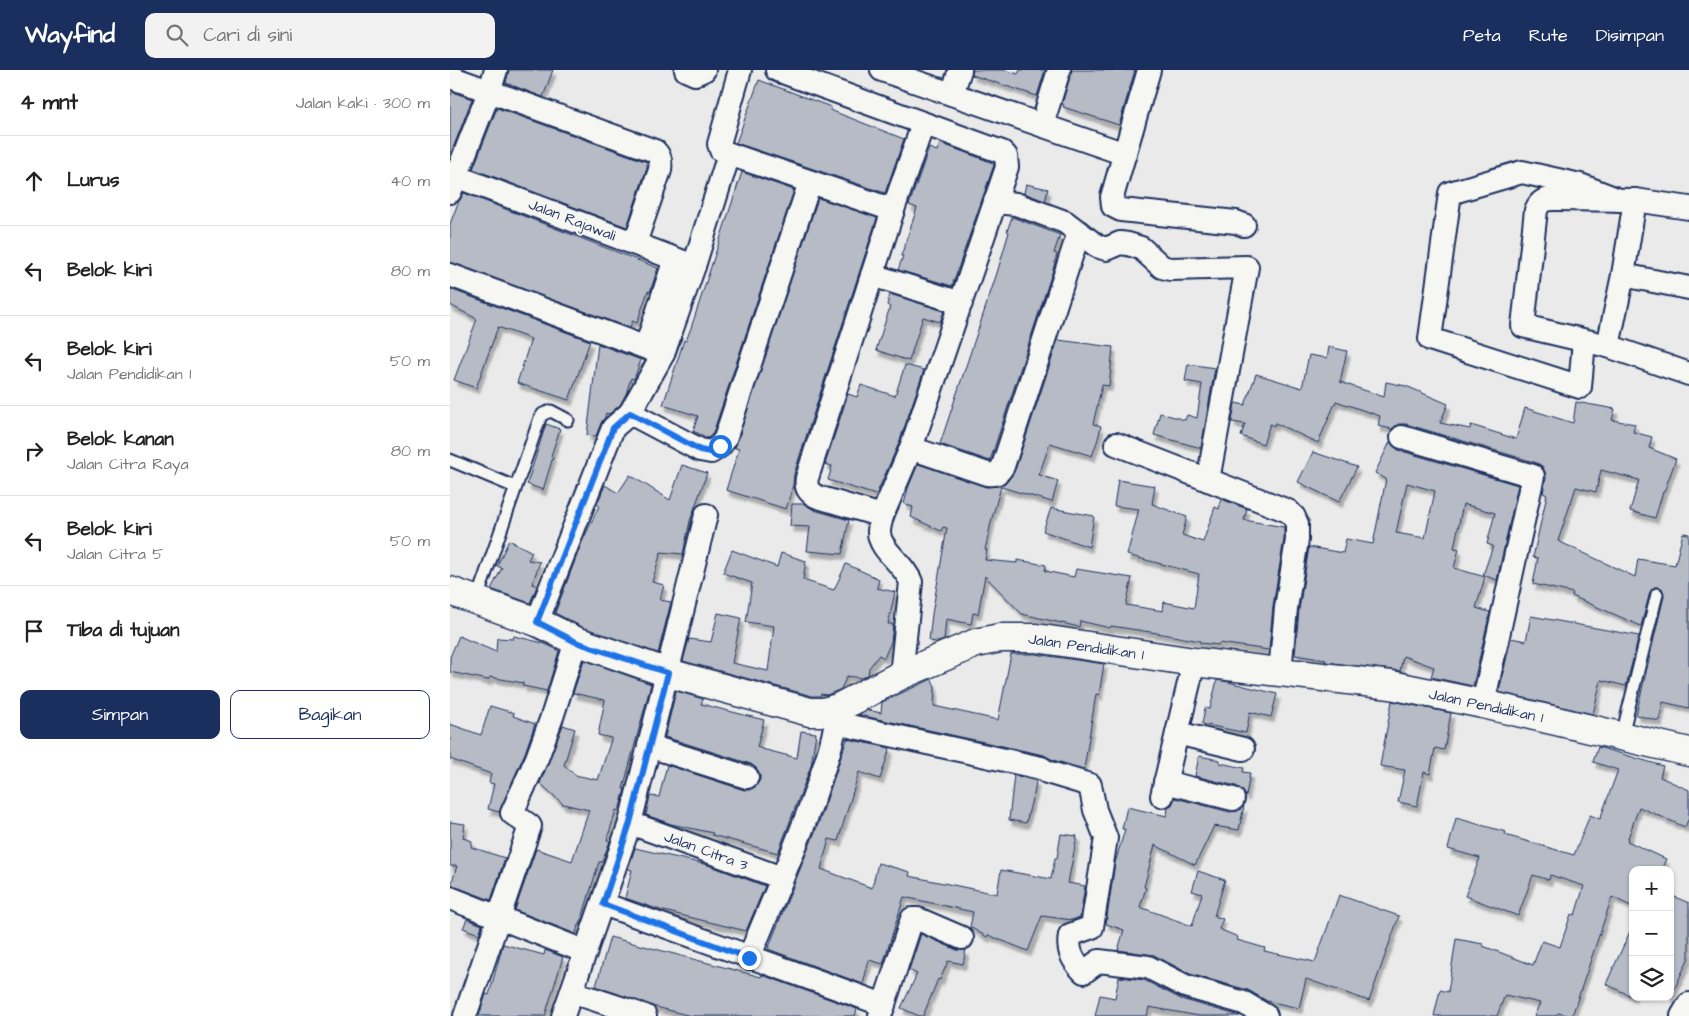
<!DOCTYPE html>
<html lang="id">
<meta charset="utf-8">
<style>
:root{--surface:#fff;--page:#f2f2f2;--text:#222;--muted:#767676;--line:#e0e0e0;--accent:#1b2f5e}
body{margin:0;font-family:"Architects Daughter",sans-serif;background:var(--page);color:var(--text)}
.controls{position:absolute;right:15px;bottom:15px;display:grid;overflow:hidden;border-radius:10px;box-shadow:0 1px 4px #0004}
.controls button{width:45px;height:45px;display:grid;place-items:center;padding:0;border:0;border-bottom:1px solid var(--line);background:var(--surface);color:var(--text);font:25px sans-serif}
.stop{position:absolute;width:15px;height:15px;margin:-11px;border:4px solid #1a73e8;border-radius:50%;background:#fff}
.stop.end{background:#1a73e8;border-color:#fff;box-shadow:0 1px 5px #0008}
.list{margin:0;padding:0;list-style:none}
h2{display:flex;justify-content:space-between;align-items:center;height:65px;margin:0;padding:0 20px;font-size:21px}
h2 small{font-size:16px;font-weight:400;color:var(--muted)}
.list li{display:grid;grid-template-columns:32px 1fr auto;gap:15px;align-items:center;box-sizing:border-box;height:90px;padding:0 20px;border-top:1px solid var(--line)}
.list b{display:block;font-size:19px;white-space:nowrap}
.list p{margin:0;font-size:16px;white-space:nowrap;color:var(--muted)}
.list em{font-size:16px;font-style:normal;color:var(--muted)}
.actions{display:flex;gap:10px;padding:15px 20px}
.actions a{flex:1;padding:11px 0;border:1px solid var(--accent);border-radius:10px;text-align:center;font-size:18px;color:var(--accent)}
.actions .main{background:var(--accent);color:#fff}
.icon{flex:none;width:28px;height:28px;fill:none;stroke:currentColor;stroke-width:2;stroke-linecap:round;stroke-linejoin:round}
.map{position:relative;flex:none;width:1239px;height:946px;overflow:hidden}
header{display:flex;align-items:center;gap:30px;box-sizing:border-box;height:70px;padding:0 25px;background:var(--accent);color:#fff}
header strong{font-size:24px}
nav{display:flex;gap:28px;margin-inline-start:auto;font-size:18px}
.search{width:350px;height:45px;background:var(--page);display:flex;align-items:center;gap:12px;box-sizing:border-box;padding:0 18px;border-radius:10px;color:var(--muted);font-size:19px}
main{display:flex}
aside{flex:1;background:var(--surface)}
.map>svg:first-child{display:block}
</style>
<header>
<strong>Wayfind</strong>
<div class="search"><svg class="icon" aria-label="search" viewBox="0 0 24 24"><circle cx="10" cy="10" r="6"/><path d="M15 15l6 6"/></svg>Cari di sini</div>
<nav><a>Peta</a><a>Rute</a><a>Disimpan</a></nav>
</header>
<main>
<aside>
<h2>4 mnt<small>Jalan kaki · 300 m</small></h2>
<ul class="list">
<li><svg class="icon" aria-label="ahead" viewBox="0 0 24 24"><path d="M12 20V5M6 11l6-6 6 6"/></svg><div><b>Lurus</b></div><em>40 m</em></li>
<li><svg class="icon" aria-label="left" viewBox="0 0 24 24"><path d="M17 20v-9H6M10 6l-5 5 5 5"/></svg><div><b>Belok kiri</b></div><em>80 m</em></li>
<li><svg class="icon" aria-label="left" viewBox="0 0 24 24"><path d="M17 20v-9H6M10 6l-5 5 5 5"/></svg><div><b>Belok kiri</b><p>Jalan Pendidikan 1</p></div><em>50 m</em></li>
<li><svg class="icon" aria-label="right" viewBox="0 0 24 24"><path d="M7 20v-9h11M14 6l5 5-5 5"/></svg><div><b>Belok kanan</b><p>Jalan Citra Raya</p></div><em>80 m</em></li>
<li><svg class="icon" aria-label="left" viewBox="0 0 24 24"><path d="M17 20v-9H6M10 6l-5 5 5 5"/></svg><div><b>Belok kiri</b><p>Jalan Citra 5</p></div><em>50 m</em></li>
<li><svg class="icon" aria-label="arrive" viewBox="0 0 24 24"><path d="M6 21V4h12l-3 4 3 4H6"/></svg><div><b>Tiba di tujuan</b></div></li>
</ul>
<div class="actions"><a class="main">Simpan</a><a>Bagikan</a></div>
</aside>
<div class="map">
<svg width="1239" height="946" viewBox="0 0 1239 946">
<defs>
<filter id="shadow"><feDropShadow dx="3" dy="5.5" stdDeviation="1" flood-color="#0004"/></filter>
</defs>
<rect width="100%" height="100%" fill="#e9eae9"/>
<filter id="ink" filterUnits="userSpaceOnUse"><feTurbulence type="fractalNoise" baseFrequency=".02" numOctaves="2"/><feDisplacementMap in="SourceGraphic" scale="10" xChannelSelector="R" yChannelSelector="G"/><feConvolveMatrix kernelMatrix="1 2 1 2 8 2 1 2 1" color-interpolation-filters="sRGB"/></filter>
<g filter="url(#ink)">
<g fill="#b6bbc6" stroke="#1b2f5e" fill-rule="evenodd" filter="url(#shadow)">
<path d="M59 0H103L93 27 56 13Z"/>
<path d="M523 0H554L568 4 570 0H595L587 26 522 5Z"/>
<path d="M622 0H685L669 55 613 37 614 35 612 34Z"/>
<path d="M309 10 381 37 380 40 454 69 435 123 286 73Z"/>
<path d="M2 22 22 29 0 86V28Z"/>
<path d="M47 38 197 92V97L177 157 23 99Z"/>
<path d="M490 73 543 93 544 95 502 216 448 200 453 186H451L467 138 459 135 479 78 487 81Z"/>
<path d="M292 102 344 120 263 363 258 368 243 361 248 346 213 335 234 270 236 271 242 255Z"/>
<path d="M576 114 598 119 595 131 574 123Z"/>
<path d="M14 123 208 198 200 222 198 221 187 253 182 251 180 258 0 192V154L8 133Z"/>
<path d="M368 128 427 148 344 404 343 415 336 439 276 420 289 379 285 378Z"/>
<path d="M562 147 610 165 604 183 607 184 603 200 540 391 490 374 547 203 559 162 557 161Z"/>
<path d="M0 219 140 271 119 330 67 313 81 269 48 257 26 318 4 310 27 249 0 235Z"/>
<path d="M440 224 494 241 490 252 473 247 459 291 426 280 440 237 437 235Z"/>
<path d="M608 270 663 277 659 316 652 315 643 354 651 356 648 369 642 386 600 373 589 405 608 411 602 432 551 417 542 448 535 480H537L535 490 567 493V490L596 495 595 501 624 507 626 499 682 508 676 535 713 541 714 532 744 538 749 504 677 485 689 439 664 436 668 410 705 416 702 434 737 447 732 465 753 472 765 437 769 439 771 429 797 439 794 450 834 457V469L823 536 819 580 769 573V575L750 573V571L707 563 661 556 660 558 630 551 629 557 572 544 535 506 528 544 523 543 521 554 496 549 494 570 488 572 479 571 482 544 497 458 493 457 491 461 461 447 463 437 454 434 458 418 468 394 536 417 549 416 557 412 565 400Z"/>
<path d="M148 274 191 290 184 309 181 308 176 324 170 335 159 344 156 343 155 347 151 353 146 366 137 365Z"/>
<path d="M879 277 897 281 890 312 934 327 936 312 956 316 998 334 990 353 1020 359 1021 355 1066 369 1075 338 1123 353 1126 332 1165 339 1162 350 1185 354 1183 362 1202 367 1199 378 1226 389 1214 422H1213L1205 448 1180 441 1189 410 1151 400 1146 422 1126 417 1108 471 1185 507 1188 489 1225 495 1233 463 1239 464V638L1213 632 1209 651 1186 645 1214 526 1212 518 1204 517 1200 522 1191 556 1122 526 1123 523 1083 514 1088 488 1083 487 1097 425 1093 423 1096 408 1095 402 1092 396 1087 393 956 354H948L942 359 928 356 930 346 886 331 868 373 825 353 824 356 820 354 813 374 791 366 795 354 782 352 785 333 795 335 806 304 852 318 859 285 877 288Z"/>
<path d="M738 294 765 298 751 378 704 365 710 343 735 350 737 345 747 348 752 314 735 311Z"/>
<path d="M455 295 474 300 449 373 426 425 378 410 382 396 375 394 398 324 407 327 411 315 445 326Z"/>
<path d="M96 354 110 359 101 386 103 387 93 420 77 414Z"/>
<path d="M940 372 948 380 1068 415 1047 510 1033 505 1043 476 1037 474 1045 443 1013 434 1004 478 1009 479 1004 498 1035 507 1026 538 1040 542 1023 616 981 607 984 597 953 586 950 601 875 592 876 590 845 585 849 540 859 477 893 483 896 469 923 474 936 409 925 403ZM957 413 985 421 975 468 946 463Z"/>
<path d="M863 382 907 397 889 432 848 412Z"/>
<path d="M232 395 257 403 240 451 233 484 211 482 202 512 214 515 210 530 221 532 208 583 132 557 105 543 132 472 149 436 147 434 155 415 168 423 180 405 220 430Z"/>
<path d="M342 434H354L364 440 399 450 392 484 357 481 360 457 340 456Z"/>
<path d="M601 438 644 446 639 477 593 461Z"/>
<path d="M59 470 82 482 78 490 90 492 82 514 87 516 80 533 41 519 52 498 47 496Z"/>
<path d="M282 480 327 497 331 483 356 491 353 510 384 520 396 494 429 509 427 518 445 522 438 554H443L441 572 434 588 429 585 419 598 418 605 411 608 397 606 391 619 377 625 371 624 370 626H362L233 591 239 569 261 572 268 543 291 548 282 593 318 601 324 556 296 552 302 513 273 503Z"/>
<path d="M1081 546 1189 566 1176 616 1151 610 1143 644 1049 622 1061 568 1076 571Z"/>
<path d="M9 566 46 582 47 568 63 569 64 566 93 573 106 579 109 581 97 621 73 616V613L40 607 38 610 0 602V587Z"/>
<path d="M561 584H585L654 594 649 625 646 624 634 699 603 690 594 685 409 645 418 640 431 643 432 632 482 609 485 618 484 636 548 650Z"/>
<path d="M134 590 201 614 173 719H175L169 741 166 740 157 770 160 771 152 792H149L130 855H128L126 864 65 840 86 779 122 791 139 740 113 734 90 713 113 655 125 659 114 695 125 705 148 710 161 670V668L148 665 155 630 123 623Z"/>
<path d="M767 610 778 612 827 624 821 647 800 642 796 663 752 654 755 638 760 639Z"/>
<path d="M226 621 253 629 251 634 314 650 307 677 312 679 347 688 351 661 366 663 361 696 328 783 262 765 263 763 221 754 196 745 200 726 209 727 217 695 294 720H299L305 717 310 710V705L307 699 301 694 215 667Z"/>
<path d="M942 631 1001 643 994 680 985 678 980 704 974 702 967 736 948 732 955 700 930 696Z"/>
<path d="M40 636 64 643 63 646 85 654 75 683 49 742 38 739 44 714 39 713 41 704 0 689V654L31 665Z"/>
<path d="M397 669 440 678 430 709 409 702 388 771 379 769 371 799 422 818 428 793 460 802 459 806 547 824 551 800 601 809 605 788H607L611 764 627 766 618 813 635 816 630 847 622 850 592 846 578 881 538 865 537 867 520 857 523 842 454 827 433 894 419 890 413 914 318 879 371 747Z"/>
<path d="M1148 677 1213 696 1210 707 1239 720V748L1235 757 1189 737 1177 771 1216 789 1211 800H1183V837L1162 827 1122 946 1108 943 1106 946H1084L1090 933 1055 925 1047 946H984L990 920 998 922 1006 869 1033 874V876L1083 895 1092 871 1110 877 1121 844 1125 845 1134 816 1100 805 1099 810 1083 805 1068 846 1015 826 1030 788 998 779 1006 748 1056 762 1055 765 1124 785 1140 745 1150 749 1168 700 1143 692Z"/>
<path d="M749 686 770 690V693L794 698 793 702 800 703 796 726 792 720 786 716 745 706Z"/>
<path d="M564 705 586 711 584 725H583L576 753 559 750Z"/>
<path d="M725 728 780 742 787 741 794 736 789 760 764 756 745 795 705 775 694 817 696 818 690 837 742 856 752 824 742 821 748 801 775 810 764 846 773 849 769 859 788 867 787 870 815 878 814 881 865 892 889 825 949 846 919 931 856 909 849 938 817 931 798 920 740 904 704 885 668 880 674 860 656 854 665 793 675 759H672L677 737 717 746 718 737 722 735Z"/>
<path d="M0 752 15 754 13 768 22 771 21 777 55 788 41 830 1 815 7 796H0Z"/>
<path d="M185 778 258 795 315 816 296 861 210 840 175 828 182 800 178 799Z"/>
<path d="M1220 825 1239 833V887L1220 929Z"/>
<path d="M17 849 32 855 29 864 13 858Z"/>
<path d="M1183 855V927L1156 914Z"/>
<path d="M471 864 507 880H516L513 894 498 891 490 910 488 909 473 946H469L451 938 467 904 459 900Z"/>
<path d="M160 867 311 907 312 905 407 939 405 946H241L202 936 146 916Z"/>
<path d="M53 874 94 885 95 880 113 887 95 946H29L36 924 39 925Z"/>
<path d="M669 907 694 910 731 929 790 946H749L699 937 697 946H645L650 925 665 928Z"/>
</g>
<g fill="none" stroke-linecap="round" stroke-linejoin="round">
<g stroke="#1b2f5e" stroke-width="15">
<g id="lane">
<path d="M0 390 65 417"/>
<path d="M24 529 31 517 90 348 93 344 101 341 118 350"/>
<path d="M1172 665 1207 524"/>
</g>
</g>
<g stroke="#1b2f5e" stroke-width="26">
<g id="street">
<path d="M236 0 245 4 254 0"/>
<path d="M290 0 269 74 271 80 279 84 443 140"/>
<path d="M327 0 552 82 556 86 557 97 461 378 432 446"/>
<path d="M432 0 675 84"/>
<path d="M699 0 662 127 663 136 671 140 786 152 794 155"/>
<path d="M0 7 205 81C211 87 211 93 210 100L185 173"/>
<path d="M502 24 510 0"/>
<path d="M592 55 609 0"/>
<path d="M0 104 244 196"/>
<path d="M0 122 39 22 46 0"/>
<path d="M1185 130 1173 205 1158 276 1239 304"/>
<path d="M545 132 566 134 615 152 647 176 656 179 670 173 678 174 691 178 712 197 720 199 797 197 758 410"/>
<path d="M0 205 213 284"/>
<path d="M422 205 511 233"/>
<path d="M1173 205 1239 218"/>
<path d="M1134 271 1130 317 980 269 1000 123 1072 102 1130 115 1169 130"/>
<path d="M1158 276 1073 256 1086 140C1090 131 1094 129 1104 129L1185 130 1239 138"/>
<path d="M196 277 225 189"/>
<path d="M180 343 250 380 261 382 270 376 275 369 360 112"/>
<path d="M952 367 1083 406 1033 634"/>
<path d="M666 374 838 441 844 447 847 454V470L836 538 830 602"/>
<path d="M461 378 537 404C546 405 548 404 553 396L629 162"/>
<path d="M87 552 163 358 180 343 213 284 244 196 279 84"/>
<path d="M451 605 461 512C454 493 429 480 429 462 429 456 431 451 432 446L368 427C359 423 355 418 357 408L443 140 473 54"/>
<path d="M386 653 591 698 597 702 640 715 645 740 656 768 642 857 620 865C617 881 623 891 634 902L649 891 698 897 735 916 794 933 816 946"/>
<path d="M727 663 793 679"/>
<path d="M199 676 297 707"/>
<path d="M715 712 783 729"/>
<path d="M712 726 744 592"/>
<path d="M180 753 332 808"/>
<path d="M0 828 136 882"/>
<path d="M153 834 434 935"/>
<path d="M299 888C322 832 346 778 366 721 375 694 385 669 387 640"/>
<path d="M122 922 195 946"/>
<path d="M15 946 80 756 62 743 87 688 103 644 126 571"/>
<path d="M113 946 180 753 256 445"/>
<path d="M430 946 462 849H468L512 868"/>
<path d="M1232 946 1239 934"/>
</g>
</g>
<g stroke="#1b2f5e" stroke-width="31">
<path id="secondary" d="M0 521 87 552 126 571 218 603 360 642H374L388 638 451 605 526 573 550 568H586L744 592 941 615 1033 634 1239 682"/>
</g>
<use href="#lane" stroke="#f6f6f2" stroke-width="11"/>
<use href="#street" stroke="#f6f6f2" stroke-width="22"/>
<use href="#secondary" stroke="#f6f6f2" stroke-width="28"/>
</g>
</g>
<g fill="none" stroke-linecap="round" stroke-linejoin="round" filter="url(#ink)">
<path stroke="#1a73e8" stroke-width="6" d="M270 376 260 382 250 380 180 343 163 358 87 552 126 572 218 603 180 753 153 834 299 888"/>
</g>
<g text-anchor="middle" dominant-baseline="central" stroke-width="4" stroke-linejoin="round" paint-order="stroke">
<g font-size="15" fill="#1b2f5e" stroke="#f6f6f2">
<text transform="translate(122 150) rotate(21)">Jalan Rajawali</text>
<text transform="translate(636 577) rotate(8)">Jalan Pendidikan 1</text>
<text transform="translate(1036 636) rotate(12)">Jalan Pendidikan 1</text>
<text transform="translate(256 781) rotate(20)">Jalan Citra 3</text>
</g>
</g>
</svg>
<div class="controls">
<button>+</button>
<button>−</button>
<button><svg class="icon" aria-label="layers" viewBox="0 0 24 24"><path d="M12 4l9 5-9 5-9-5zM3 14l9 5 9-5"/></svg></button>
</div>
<div class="stop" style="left:270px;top:376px"></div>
<div class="stop end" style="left:299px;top:888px"></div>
</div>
</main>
